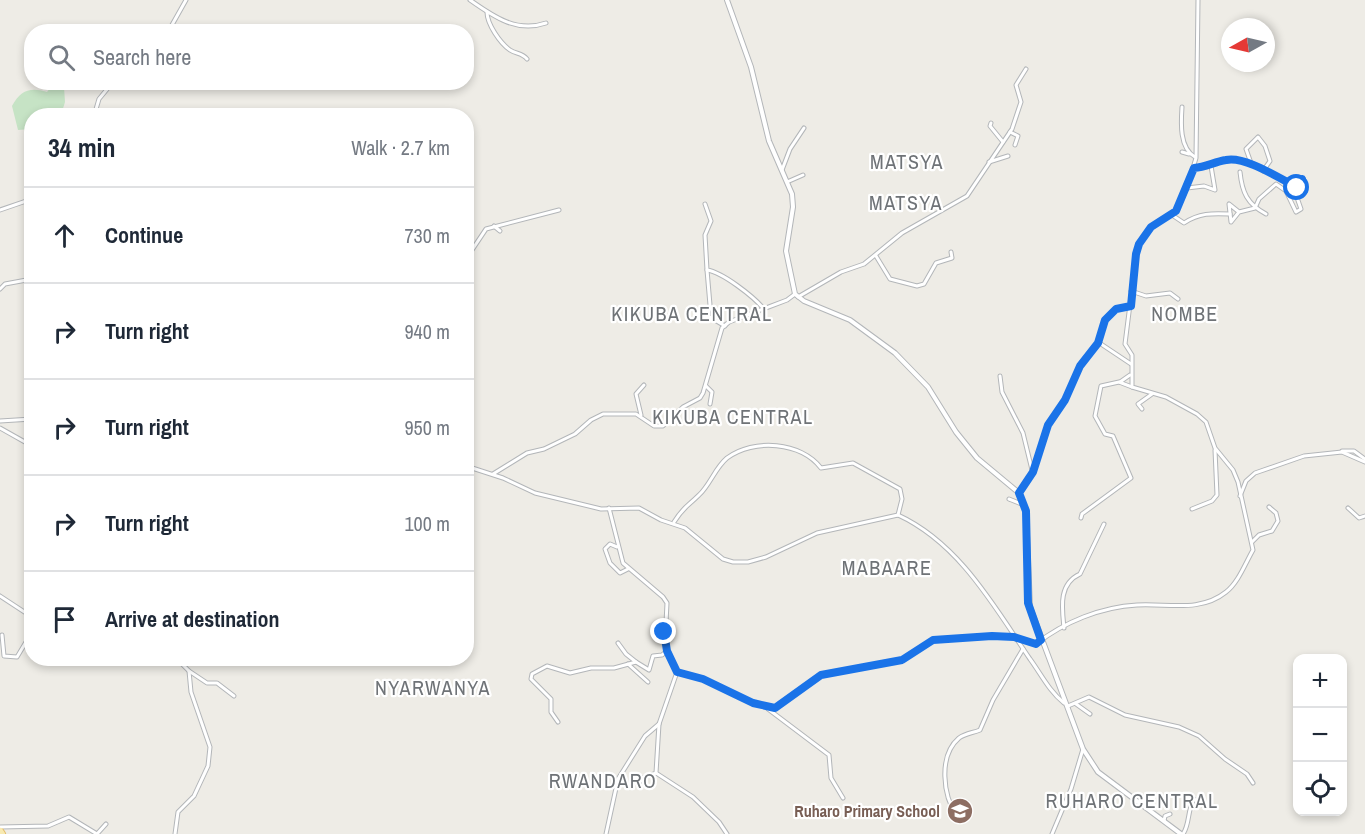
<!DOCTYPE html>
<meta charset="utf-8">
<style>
:root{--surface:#fff;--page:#f6f6f7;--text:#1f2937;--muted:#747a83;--line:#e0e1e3}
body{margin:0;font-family:"Archivo Narrow",sans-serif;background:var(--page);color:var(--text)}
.controls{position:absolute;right:18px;bottom:18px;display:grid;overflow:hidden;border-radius:12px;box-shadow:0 3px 9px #0003}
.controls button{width:54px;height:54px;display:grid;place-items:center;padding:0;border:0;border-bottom:2px solid var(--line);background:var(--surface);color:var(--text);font:30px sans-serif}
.compass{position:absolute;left:1221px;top:18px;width:54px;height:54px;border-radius:50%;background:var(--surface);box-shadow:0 3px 9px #0003;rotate:262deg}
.stop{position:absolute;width:18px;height:18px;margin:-14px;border:4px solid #1a73e8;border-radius:50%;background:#fff}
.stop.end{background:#1a73e8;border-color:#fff;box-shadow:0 2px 6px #0008}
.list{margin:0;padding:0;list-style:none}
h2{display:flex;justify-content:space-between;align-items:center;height:78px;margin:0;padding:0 24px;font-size:26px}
h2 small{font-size:20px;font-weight:400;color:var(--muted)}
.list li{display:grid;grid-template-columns:39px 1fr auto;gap:18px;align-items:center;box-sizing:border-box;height:96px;padding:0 24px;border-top:2px solid var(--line)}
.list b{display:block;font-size:22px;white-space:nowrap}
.list em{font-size:20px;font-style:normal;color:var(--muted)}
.icon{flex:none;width:33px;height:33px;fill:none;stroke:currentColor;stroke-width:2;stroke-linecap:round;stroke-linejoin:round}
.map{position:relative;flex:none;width:1365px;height:834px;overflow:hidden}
.search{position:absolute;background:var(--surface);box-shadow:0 3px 9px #0003;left:24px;top:24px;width:450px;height:66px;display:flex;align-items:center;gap:15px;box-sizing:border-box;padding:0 21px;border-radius:24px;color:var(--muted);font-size:22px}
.panel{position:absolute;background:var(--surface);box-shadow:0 3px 9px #0003;left:24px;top:108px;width:450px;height:558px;border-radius:24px}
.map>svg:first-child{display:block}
</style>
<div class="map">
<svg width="1365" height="834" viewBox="0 0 1365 834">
<rect width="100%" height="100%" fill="#eeece6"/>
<path fill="#c6e3c5" d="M53 84 64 87 65 102 61 115 32 116 31 129 18 130 12 106C21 90 30 87 47 92Z"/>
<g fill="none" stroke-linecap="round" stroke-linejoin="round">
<g stroke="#b3b6b9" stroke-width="5">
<g id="minor">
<path d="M470 0C494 17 517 33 546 23"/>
<path d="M487 12C487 24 500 43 510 50 516 54 522 53 527 59"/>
<path d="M168 32 186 0"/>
<path d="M1182 107C1181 122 1179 148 1195 157"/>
<path d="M94 116 99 99 113 82"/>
<path d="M991 123 990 126 1003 142"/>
<path d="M1010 132 1018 136 1015 145"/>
<path d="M1182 152 1189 154"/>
<path d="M989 162 1008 156"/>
<path d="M1251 163 1246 149 1258 137 1265 146 1270 161 1263 171"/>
<path d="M1194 168C1206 168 1214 162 1226 160 1243 156 1274 175 1289 183L1302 179 1303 192 1294 189 1301 209 1296 212 1286 191 1276 184 1259 199 1255 208 1239 212 1229 204 1231 222 1239 212"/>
<path d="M782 170 790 149 804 128"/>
<path d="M1240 172C1242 192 1247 204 1266 214"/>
<path d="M787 182 803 175"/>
<path d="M1187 188 1204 186 1215 190 1211 166"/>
<path d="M705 204 711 221 705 235 707 270C722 272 753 296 764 309"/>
<path d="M0 210 32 199"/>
<path d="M1172 215 1184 223C1199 213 1212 213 1230 214"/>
<path d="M494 226 500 231"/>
<path d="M876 256 890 279 917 286 924 284 936 263 952 258 951 252"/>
<path d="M466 259 486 229 559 210"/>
<path d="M707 270 710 305 708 316 725 326"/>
<path d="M0 289 5 284 32 279"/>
<path d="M1131 291 1146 296 1170 293 1178 299"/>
<path d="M798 297 841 272 864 264 902 233 967 196 1012 129 1021 102 1016 85 1026 69"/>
<path d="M1098 342 1131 364"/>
<path d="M1000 376 1002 392 1023 433 1032 470"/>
<path d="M1120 382 1130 375"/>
<path d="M706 386 712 392 710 404"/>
<path d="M1142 409 1138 404 1152 394"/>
<path d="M641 415 636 394 644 385"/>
<path d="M0 421 32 419"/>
<path d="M0 428 32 446"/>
<path d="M1342 451H1354L1365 459"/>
<path d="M466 466 503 478 535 493 601 509 639 508 661 520 685 528 723 559 733 562H748L766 557 817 533 898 515C959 543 994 606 1030 659 1041 674 1049 691 1064 703"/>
<path d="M493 474 527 453 544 449 575 434 591 420 603 414H636L654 426H663L683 407 700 398 703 393 722 328 729 322 787 300 795 294"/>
<path d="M1019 493 1033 472 1048 425 1065 400 1080 366 1098 343 1105 320 1116 309 1130 306"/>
<path d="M1240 496 1246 481 1255 473 1304 456 1342 452 1365 462"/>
<path d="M1009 499 1024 505"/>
<path d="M609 508 623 563 663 597 667 603 665 643 677 672 703 679 753 703 775 708 821 675 902 660 933 640 992 636 1014 637 1036 644C1064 622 1101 607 1137 605 1167 603 1200 613 1226 592 1238 583 1245 564 1253 550L1238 482 1233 470 1215 448 1206 422 1197 414 1166 397 1132 387V355L1125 344 1137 249 1147 231 1176 211 1187 188 1196 158 1198 0"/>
<path d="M1348 508 1359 518 1365 516"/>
<path d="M1192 509 1212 501 1217 495 1215 450"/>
<path d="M1081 518 1082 514 1131 478 1113 436 1105 434 1095 416 1101 386 1119 382 1132 387"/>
<path d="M674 522C684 506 687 507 699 495 710 485 715 468 727 458 754 438 801 442 821 468L853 463 900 489 902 499 898 515"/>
<path d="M1252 542 1259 535 1272 531 1278 521 1276 513 1269 507"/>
<path d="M617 547 610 544 605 549 610 563 620 573 628 569"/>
<path d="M0 596 32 617"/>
<path d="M1064 628C1062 608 1058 584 1080 574L1104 524"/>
<path d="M2 635 4 656 17 657 32 632"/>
<path d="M618 643 626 654 636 662"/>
<path d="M628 664 648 682"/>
<path d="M189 671 207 683H217L234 696"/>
<path d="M677 672 659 724 656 773 693 797 719 822 727 834"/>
<path d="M1076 704 1090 714"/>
<path d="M1068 706 1089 697 1125 715 1179 727 1199 736 1225 759 1247 774 1253 783"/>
<path d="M768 709 829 755 831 778 843 798"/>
<path d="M558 722 551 712V699L531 679 532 674 547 666 570 673 591 668H614L636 662 649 670 653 656 662 655 667 651"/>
<path d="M639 784 642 778 656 773"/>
<path d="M957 816C943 796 938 756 959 738 966 733 973 733 980 730L993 700 1023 649"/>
<path d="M1164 821 1165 816 1170 814"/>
<path d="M0 827 48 826 69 817 97 834"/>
<path d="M97 834 106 824"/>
<path d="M175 834 178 812 194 796 208 766 210 747 191 692 189 671 176 658"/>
<path d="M606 834 618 779 645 736 659 724"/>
<path d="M1052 834 1071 789 1083 749"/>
<path d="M1183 834C1190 824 1187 811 1194 799L1204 806"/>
</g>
</g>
<g stroke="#b3b6b9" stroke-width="6">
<path id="tertiary" d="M727 0 751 67 769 141 792 194 793 207 786 251 795 294 804 301 850 320 895 353 928 387 956 432 977 458 1019 493 1026 511 1030 607 1083 749 1098 772 1181 834"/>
</g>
<g stroke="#e4bd69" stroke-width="8">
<path id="primary" d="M0 831 2 834"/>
</g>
<use href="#minor" stroke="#fff" stroke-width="3"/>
<use href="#tertiary" stroke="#fff" stroke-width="4"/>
<use href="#primary" stroke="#f8eab2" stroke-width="6"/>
</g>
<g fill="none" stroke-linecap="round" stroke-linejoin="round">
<path stroke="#1a73e8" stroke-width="8" d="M664 632 667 651 677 672 703 679 753 703 775 708 821 675 902 660 933 640 992 636 1014 637 1036 644 1041 640 1028 603 1026 511 1019 493 1033 472 1048 425 1065 400 1080 366 1098 343 1105 320 1116 309 1131 306 1136 254 1139 244 1151 227 1176 211 1194 168C1206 167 1214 162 1226 160 1243 156 1274 175 1289 183L1302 179 1304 190 1297 188"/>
</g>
<defs>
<g id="school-disc" transform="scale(1.35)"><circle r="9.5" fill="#8d6e63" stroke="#fff"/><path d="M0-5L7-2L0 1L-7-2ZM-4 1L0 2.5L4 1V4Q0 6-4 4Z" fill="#fff"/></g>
</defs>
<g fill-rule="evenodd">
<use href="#school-disc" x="960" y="811"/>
</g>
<g text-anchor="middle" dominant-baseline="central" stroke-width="4.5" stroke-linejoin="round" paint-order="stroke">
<g font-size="16" font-weight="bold" fill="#785e54" stroke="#fff" text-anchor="end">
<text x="940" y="811">Ruharo Primary School</text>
</g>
<g font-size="20" letter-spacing="1.5" fill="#6f7377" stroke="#fff">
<text x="907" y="161">MATSYA</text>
<text x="906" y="202">MATSYA</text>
<text x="692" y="313">KIKUBA CENTRAL</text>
<text x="1185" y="313">NOMBE</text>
<text x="733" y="416">KIKUBA CENTRAL</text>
<text x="887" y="567">MABAARE</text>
<text x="433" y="687">NYARWANYA</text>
<text x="603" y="780">RWANDARO</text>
<text x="1132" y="800">RUHARO CENTRAL</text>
</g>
</g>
</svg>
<div class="controls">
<button>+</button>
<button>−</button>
<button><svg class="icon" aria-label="locate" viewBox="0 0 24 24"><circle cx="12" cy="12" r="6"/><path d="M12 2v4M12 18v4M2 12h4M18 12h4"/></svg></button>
</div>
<svg class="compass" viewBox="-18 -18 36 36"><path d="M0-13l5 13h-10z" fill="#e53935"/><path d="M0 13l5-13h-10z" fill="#747a83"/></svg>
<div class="stop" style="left:1297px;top:188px"></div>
<div class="stop end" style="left:664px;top:632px"></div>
<div class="search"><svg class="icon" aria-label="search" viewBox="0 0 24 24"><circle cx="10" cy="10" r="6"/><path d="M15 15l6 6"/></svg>Search here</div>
<section class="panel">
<h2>34 min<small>Walk · 2.7 km</small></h2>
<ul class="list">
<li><svg class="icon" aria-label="ahead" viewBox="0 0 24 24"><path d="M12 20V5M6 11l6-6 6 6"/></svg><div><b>Continue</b></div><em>730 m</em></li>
<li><svg class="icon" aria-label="right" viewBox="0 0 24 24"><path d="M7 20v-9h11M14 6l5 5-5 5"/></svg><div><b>Turn right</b></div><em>940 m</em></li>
<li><svg class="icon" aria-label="right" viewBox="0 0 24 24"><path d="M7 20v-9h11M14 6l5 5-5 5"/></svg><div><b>Turn right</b></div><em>950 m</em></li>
<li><svg class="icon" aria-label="right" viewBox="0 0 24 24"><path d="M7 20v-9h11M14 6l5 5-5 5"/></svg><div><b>Turn right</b></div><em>100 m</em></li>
<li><svg class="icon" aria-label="arrive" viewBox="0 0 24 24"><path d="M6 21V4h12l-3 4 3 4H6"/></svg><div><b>Arrive at destination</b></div></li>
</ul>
</section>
</div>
